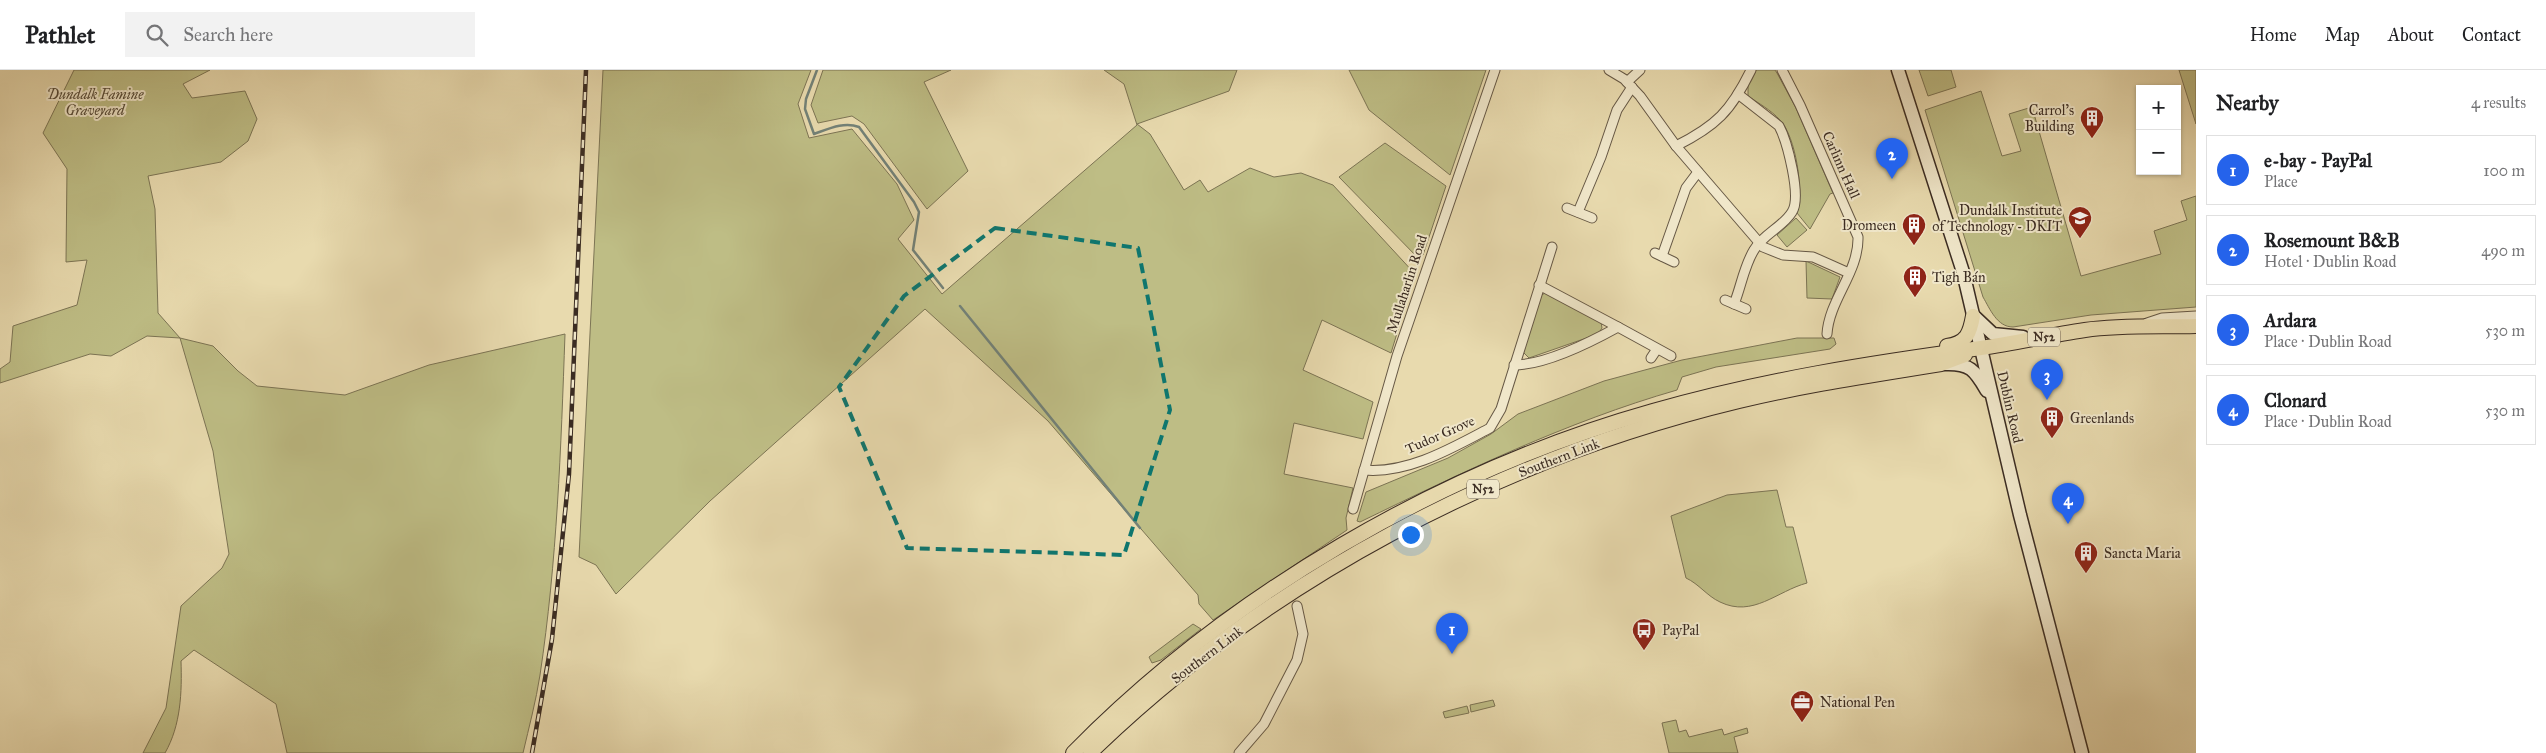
<!DOCTYPE html>
<meta charset="utf-8">
<style>
:root{--surface:#fff;--page:#f2f2f2;--text:#202124;--muted:#757577;--line:#e0e0e0;--accent:#2563eb}
body{margin:0;font-family:"IM FELL Great Primer",serif;background:var(--page);color:var(--text)}
.controls{position:absolute;right:15px;top:15px;display:grid;overflow:hidden;border-radius:0px;box-shadow:0 1px 4px #0004}
.controls button{width:45px;height:45px;display:grid;place-items:center;padding:0;border:0;border-bottom:1px solid var(--line);background:var(--surface);color:var(--text);font:25px sans-serif}
.you{position:absolute;left:1410px;top:464px;width:18px;height:18px;margin:-12px;border:4px solid #fff;border-radius:50%;background:#1a73e8;box-shadow:0 0 0 8px #1a73e833}
.badge{display:grid;place-items:center;width:32px;height:32px;border-radius:50%;background:var(--accent);color:#fff;font-size:16px;font-weight:700}
.pin{position:absolute;translate:-50% -41px;filter:drop-shadow(0 1px 2px #0008)}
.pin::after{content:'';position:absolute;top:26px;width:18px;height:15px;background:inherit;clip-path:polygon(0 0,100% 0,50% 100%)}
.list{margin:0;padding:0;list-style:none}
h2{display:flex;justify-content:space-between;align-items:center;height:65px;margin:0;padding:0 20px;font-size:21px}
h2 small{font-size:16px;font-weight:400;color:var(--muted)}
.list li{display:grid;grid-template-columns:32px 1fr auto;gap:15px;align-items:center;box-sizing:border-box;height:70px;margin:0 10px 10px;padding:0 10px;border:1px solid var(--line);border-radius:0px}
.list b{display:block;font-size:19px;white-space:nowrap}
.list p{margin:0;font-size:16px;white-space:nowrap;color:var(--muted)}
.list em{font-size:16px;font-style:normal;color:var(--muted)}
.icon{flex:none;width:28px;height:28px;fill:none;stroke:currentColor;stroke-width:2;stroke-linecap:round;stroke-linejoin:round}
.map{position:relative;flex:none;width:2196px;height:683px;overflow:hidden}
header{display:flex;align-items:center;gap:30px;box-sizing:border-box;height:70px;padding:0 25px;background:var(--surface);border-bottom:1px solid var(--line)}
header strong{font-size:24px}
nav{display:flex;gap:28px;margin-inline-start:auto;font-size:18px}
.search{width:350px;height:45px;background:var(--page);display:flex;align-items:center;gap:12px;box-sizing:border-box;padding:0 18px;border-radius:0px;color:var(--muted);font-size:19px}
main{display:flex}
aside{flex:1;background:var(--surface)}
.map>svg:first-child{display:block}
</style>
<header>
<strong>Pathlet</strong>
<div class="search"><svg class="icon" aria-label="search" viewBox="0 0 24 24"><circle cx="10" cy="10" r="6"/><path d="M15 15l6 6"/></svg>Search here</div>
<nav><a>Home</a><a>Map</a><a>About</a><a>Contact</a></nav>
</header>
<main>
<div class="map">
<svg width="2196" height="683" viewBox="0 0 2196 683">
<rect width="100%" height="100%" fill="#e8daae"/>
<filter id="stains"><feTurbulence type="fractalNoise" baseFrequency=".004" numOctaves="4"/><feColorMatrix values="0 0 0 0 .2 0 0 0 0 .09 0 0 0 0 .02 0 0 0 .5 -.17"/></filter>
<radialGradient id="worn" r=".72"><stop offset=".6" stop-color="#630" stop-opacity="0"/><stop offset="1" stop-color="#630" stop-opacity=".3"/></radialGradient>
<g fill="#bebd85" stroke="#7c7454">
<path d="M74 0H210L183 14 192 28 245 21 257 49 248 71 221 92 148 106 155 139 158 243 180 268 213 276 238 301 257 316 345 325 429 295 565 264C561 378 557 492 540 605 536 631 529 657 523 683H287L276 634 194 580 181 591C182 622 181 655 165 683H143L166 638 181 536 222 498 229 484 213 381 180 268 147 266 111 286 90 284 0 313V299L10 292 13 256 77 235 87 190 66 192 67 99 43 63Z"/>
<path d="M603 0H811L798 34 809 68 852 59 897 114 914 150 898 169 942 224 1137 55 1124 14 1104 0H1237L1229 21 1137 54 1150 64 1184 120 1200 110 1208 122 1250 98 1274 107 1301 103 1333 115 1415 204 1391 283 1322 250 1303 300 1373 332 1363 369 1294 353 1284 404 1353 418 1346 448 1347 460 1213 550 1199 534 1198 525 1048 351 925 239 710 431 616 524 596 495 579 487Z"/>
<path d="M823 0H951L924 12 968 101 927 139 864 54 852 46 818 53 811 35Z"/>
<path d="M1349 0H1486L1450 105 1369 40Z"/>
<path d="M1756 0H1775L1777 3 1796 38 1833 123 1830 124 1810 159 1797 143C1804 121 1796 67 1780 50 1771 40 1758 33 1748 26V15Z"/>
<path d="M1919 0H1951L1956 17 1928 26Z"/>
<path d="M2179 0H2196V54Z"/>
<path d="M1981 21 2002 86 2021 81 2009 44 2032 37 2081 206 2161 184 2154 161 2187 150 2181 131 2196 126V237L2091 245 2013 257C1997 257 1990 239 1983 227L1925 40Z"/>
<path d="M1385 73 1446 116 1423 185 1419 189 1339 107Z"/>
<path d="M1796 148 1807 160 1787 177 1777 165Z"/>
<path d="M1806 191 1840 207 1832 229 1807 228Z"/>
<path d="M1545 223 1601 252 1602 258 1598 264 1529 288 1522 281 1540 226Z"/>
<path d="M1797 268H1834L1836 274 1830 279 1716 297 1682 307 1677 320C1566 352 1463 402 1360 452L1357 451 1366 422 1448 388 1491 364 1518 344 1604 311 1682 290Z"/>
<path d="M1777 420 1786 457H1793L1807 513C1777 521 1753 548 1720 532 1707 526 1699 514 1686 508L1671 446 1727 425Z"/>
<path d="M1193 554 1201 559 1161 590 1152 593 1149 587Z"/>
<path d="M1493 630 1495 636 1471 642 1470 635Z"/>
<path d="M1467 636 1469 643 1445 648 1443 642Z"/>
<path d="M1676 650 1679 662 1686 660 1689 667 1722 659 1724 665 1747 658 1748 663 1734 667 1738 683H1669L1662 653Z"/>
</g>
<g fill="none" stroke-linecap="round" stroke-linejoin="round">
<g stroke="#738177" stroke-width="2.5">
<path d="M817 0 806 29 805 39 814 64C828 59 844 51 859 57L914 132 919 142 913 180 943 218"/>
<path d="M960 236 1140 458"/>
</g>
<g stroke="#665845" stroke-width="11">
<g id="minor">
<path d="M1609 0 1624 9 1640 26 1676 76 1763 177 1783 185 1813 187 1849 203"/>
<path d="M1782 0 1800 35 1858 167C1859 202 1829 230 1827 264"/>
<path d="M1627 12 1640 0"/>
<path d="M1676 76C1716 56 1731 41 1751 0"/>
<path d="M1567 138 1592 148"/>
<path d="M1578 142 1601 87 1617 40 1632 17"/>
<path d="M1655 183 1674 192"/>
<path d="M1662 186 1686 118 1698 102"/>
<path d="M1725 230 1746 239"/>
<path d="M1734 234C1741 217 1744 196 1754 180 1763 164 1783 157 1792 142 1802 127 1787 71 1779 56L1738 24"/>
<path d="M2147 253 2162 248 2196 246"/>
<path d="M1618 257 1671 286"/>
<path d="M1651 288 1657 279"/>
<path d="M1514 295C1546 295 1589 273 1618 257L1539 215"/>
<path d="M1364 400C1408 404 1452 378 1490 358L1501 339 1552 177"/>
<path d="M1353 439 1397 286 1495 0"/>
<path d="M1239 683 1264 654 1297 590 1303 564 1297 536"/>
</g>
</g>
<g stroke="#3b2c22" stroke-width="15">
<g id="secondary">
<path d="M1898 0 1963 202 2020 445 2082 683"/>
<path d="M1975 247 1993 264 2023 267"/>
<path d="M1945 294C1971 293 1975 301 1987 321"/>
</g>
</g>
<g stroke="#3b2c22" stroke-width="16">
<g id="primary">
<path d="M1947 276C1967 273 1970 263 1973 246"/>
<path d="M1073 683C1228 525 1440 401 1653 341 1761 310 1870 293 1981 278 2016 273 2050 265 2085 260 2121 255 2159 257 2196 256"/>
<path d="M1090 683C1268 510 1498 389 1739 331 1805 315 1874 305 1941 294L1965 285"/>
</g>
</g>
<use href="#minor" stroke="#f0e7ca" stroke-width="9"/>
<use href="#secondary" stroke="#f0e7ca" stroke-width="12"/>
<use href="#primary" stroke="#e8daae" stroke-width="14"/>
<g stroke="#3b2c22" stroke-width="4.5">
<path id="rail" d="M532 683 552 569 569 404 586 0"/>
</g>
<use href="#rail" stroke="#f0e7ca" stroke-width="2.5" stroke-dasharray="8" stroke-linecap="butt"/>
</g>
<path fill="none" stroke="#0f766e" stroke-width="4" stroke-dasharray="10 6" stroke-linejoin="round" d="M995 158 1138 178 1170 340 1124 485 907 478 839 317 904 226Z"/>
<defs>
<g id="building-pin" transform="scale(1.25)"><path d="M0 17L-7.5 6A9.5 9.5 0 1 1 7.5 6Z" fill="#8f2418" stroke="#f0e7ca"/><path d="M-4-6H4V6H1V3H-1V6H-4ZM-2.5-4.3h1.7v1.8h-1.7ZM.8-4.3h1.7v1.8H.8ZM-2.5-1h1.7V.8h-1.7ZM.8-1h1.7V.8H.8Z" fill="#fff"/></g>
<g id="university-pin" transform="scale(1.25)"><path d="M0 17L-7.5 6A9.5 9.5 0 1 1 7.5 6Z" fill="#8f2418" stroke="#f0e7ca"/><path d="M0-5L7-2L0 1L-7-2ZM-4 1L0 2.5L4 1V4Q0 6-4 4Z" fill="#fff"/></g>
<g id="bus-pin" transform="scale(1.25)"><path d="M0 17L-7.5 6A9.5 9.5 0 1 1 7.5 6Z" fill="#8f2418" stroke="#f0e7ca"/><path d="M-5-6H5V4H4V6H2V4H-2V6H-4V4H-5ZM-3.5-4V0h7V-4ZM-3.5 1.2v1.5H-2V1.2ZM2 1.2v1.5H3.5V1.2Z" fill="#fff"/></g>
<g id="office-pin" transform="scale(1.25)"><path d="M0 17L-7.5 6A9.5 9.5 0 1 1 7.5 6Z" fill="#8f2418" stroke="#f0e7ca"/><path d="M-6-3h4V-5.5h4V-3h4V5H-6ZM-1-4.5V-3h2v-1.5ZM-6 0V1H6V0Z" fill="#fff"/></g>
</defs>
<g fill-rule="evenodd">
<use href="#building-pin" x="2092" y="48"/>
<use href="#university-pin" x="2080" y="148"/>
<use href="#building-pin" x="1914" y="155"/>
<use href="#building-pin" x="1915" y="207"/>
<use href="#building-pin" x="2052" y="348"/>
<use href="#building-pin" x="2086" y="483"/>
<use href="#bus-pin" x="1644" y="560"/>
<use href="#office-pin" x="1802" y="632"/>
</g>
<g text-anchor="middle" dominant-baseline="central" stroke-width="4" stroke-linejoin="round" paint-order="stroke">
<g fill="#f0e7ca" stroke="#716454" stroke-width="1">
<rect x="2028" y="257.5" width="32" height="19" rx="4"/>
<rect x="1467" y="409.5" width="32" height="19" rx="4"/>
</g>
<g font-size="12" font-weight="bold" fill="#3b2c22">
<text x="2044" y="267">N52</text>
<text x="1483" y="419">N52</text>
</g>
<g font-size="14" font-style="italic" fill="#554936" stroke="#f0e7ca">
<text x="95" y="24">Dundalk Famine<tspan x="95" dy="16">Graveyard</tspan></text>
</g>
<g font-size="14" fill="#3b2c22" stroke="#f0e7ca" text-anchor="start">
<text x="2074" y="40" text-anchor="end">Carrol's<tspan x="2074" dy="16">Building</tspan></text>
<text x="2062" y="140" text-anchor="end">Dundalk Institute<tspan x="2062" dy="16">of Technology - DKIT</tspan></text>
<text x="1896" y="155" text-anchor="end">Dromeen</text>
<text x="1932" y="207">Tigh Bán</text>
<text x="2070" y="348">Greenlands</text>
<text x="2104" y="483">Sancta Maria</text>
<text x="1662" y="560">PayPal</text>
<text x="1820" y="632">National Pen</text>
</g>
<g font-size="14" fill="#3b2c22" stroke="#f0e7ca">
<text transform="translate(1841 95) rotate(66)">Carlinn Hall</text>
<text transform="translate(1407 214) rotate(-72)">Mullaharlin Road</text>
<text transform="translate(2010 337) rotate(77)">Dublin Road</text>
<text transform="translate(1440 365) rotate(-24)">Tudor Grove</text>
<text transform="translate(1559 388) rotate(-21)">Southern Link</text>
<text transform="translate(1207 585) rotate(-37)">Southern Link</text>
</g>
</g>
<rect width="100%" height="100%" filter="url(#stains)"/>
<rect width="100%" height="100%" fill="url(#worn)"/>
</svg>
<div class="controls">
<button>+</button>
<button>−</button>
</div>
<div class="you"></div>
<div class="pin badge" style="left:1452px;top:584px">1</div>
<div class="pin badge" style="left:1892px;top:109px">2</div>
<div class="pin badge" style="left:2047px;top:330px">3</div>
<div class="pin badge" style="left:2068px;top:454px">4</div>
</div>
<aside>
<h2>Nearby<small>4 results</small></h2>
<ul class="list">
<li><span class="badge">1</span><div><b>e-bay - PayPal</b><p>Place</p></div><em>100 m</em></li>
<li><span class="badge">2</span><div><b>Rosemount B&amp;B</b><p>Hotel · Dublin Road</p></div><em>490 m</em></li>
<li><span class="badge">3</span><div><b>Ardara</b><p>Place · Dublin Road</p></div><em>530 m</em></li>
<li><span class="badge">4</span><div><b>Clonard</b><p>Place · Dublin Road</p></div><em>530 m</em></li>
</ul>
</aside>
</main>
